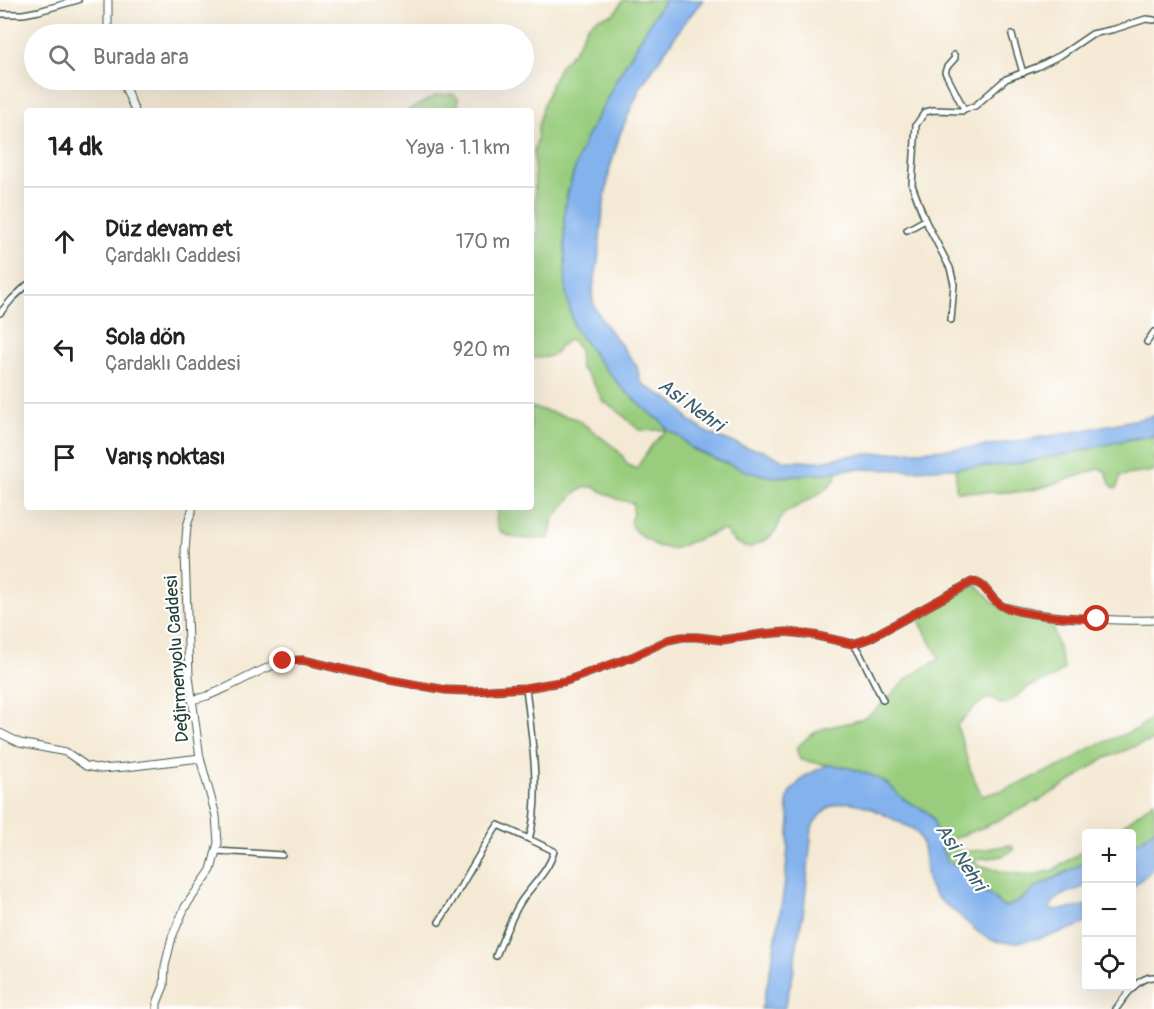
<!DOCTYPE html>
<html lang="tr">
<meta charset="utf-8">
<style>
:root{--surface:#fff;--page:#f6f6f6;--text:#222;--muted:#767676;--line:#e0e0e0}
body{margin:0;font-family:Pangolin,sans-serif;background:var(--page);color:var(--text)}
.controls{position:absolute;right:18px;bottom:18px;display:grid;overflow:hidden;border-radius:6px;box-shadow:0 6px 24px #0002}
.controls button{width:54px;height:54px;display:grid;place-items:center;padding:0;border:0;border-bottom:2px solid var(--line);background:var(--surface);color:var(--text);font:30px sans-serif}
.stop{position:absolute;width:18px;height:18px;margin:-14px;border:4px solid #c8321e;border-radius:50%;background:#fff}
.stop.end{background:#c8321e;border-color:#fff;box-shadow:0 2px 6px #0008}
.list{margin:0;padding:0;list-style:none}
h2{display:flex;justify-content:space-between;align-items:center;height:78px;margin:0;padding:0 24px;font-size:26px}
h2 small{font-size:20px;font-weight:400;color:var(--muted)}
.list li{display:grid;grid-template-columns:39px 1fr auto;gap:18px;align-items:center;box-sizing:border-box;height:108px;padding:0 24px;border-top:2px solid var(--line)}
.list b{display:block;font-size:22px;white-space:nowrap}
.list p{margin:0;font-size:20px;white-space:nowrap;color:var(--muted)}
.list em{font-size:20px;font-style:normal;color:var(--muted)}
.icon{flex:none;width:33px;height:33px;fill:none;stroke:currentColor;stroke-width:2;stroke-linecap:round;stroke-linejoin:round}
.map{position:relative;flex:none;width:1154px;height:1009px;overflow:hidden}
.search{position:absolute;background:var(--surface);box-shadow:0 6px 24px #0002;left:24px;top:24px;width:510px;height:66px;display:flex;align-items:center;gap:15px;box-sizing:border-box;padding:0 21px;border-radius:33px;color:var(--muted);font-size:22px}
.panel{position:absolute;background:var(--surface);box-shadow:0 6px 24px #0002;left:24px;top:108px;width:510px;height:402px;border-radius:6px}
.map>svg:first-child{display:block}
</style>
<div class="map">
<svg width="1154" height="1009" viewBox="0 0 1154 1009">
<rect width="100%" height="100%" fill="#fff"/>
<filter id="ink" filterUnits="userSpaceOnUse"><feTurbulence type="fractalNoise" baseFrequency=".0167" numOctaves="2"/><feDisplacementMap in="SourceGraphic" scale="12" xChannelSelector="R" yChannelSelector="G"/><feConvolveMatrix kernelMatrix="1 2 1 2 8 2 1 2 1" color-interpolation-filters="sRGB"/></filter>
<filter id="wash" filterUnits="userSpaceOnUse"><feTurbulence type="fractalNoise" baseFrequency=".008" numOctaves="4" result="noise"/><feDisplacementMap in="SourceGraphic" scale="24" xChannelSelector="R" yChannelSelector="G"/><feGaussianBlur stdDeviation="1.35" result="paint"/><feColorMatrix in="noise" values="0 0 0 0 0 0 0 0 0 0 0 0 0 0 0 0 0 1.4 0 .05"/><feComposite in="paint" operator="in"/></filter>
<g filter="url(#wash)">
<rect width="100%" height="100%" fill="#f4e9d4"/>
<g fill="#99cd7d" stroke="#5c8558" stroke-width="1.5">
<path d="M623 0H665L657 11 615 82 606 101 585 140 570 183 566 199 564 220 566 293 574 327 598 360 623 389 653 416 660 420 668 430 679 436 691 448 713 458 749 472 774 477 801 476 812 473 819 474 837 471C837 490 798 504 784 514 778 519 780 524 776 530 770 539 758 544 749 548 739 545 731 541 726 531L721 530 673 549 657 546 644 538 635 531 630 522 633 513V503L617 499 593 487H585L574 494 553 519 549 539C535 538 502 542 497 526 495 520 497 513 498 507H531V407L577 419 614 447 621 454 628 465 636 469 652 445 667 430H639L618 411 603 401 592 381 580 367 579 350 574 342 570 339 559 347 555 354 548 357 533 358 531 357V255L538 228 535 203 534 151 537 140 538 126 543 106 553 80 560 66 574 51 588 25 598 18 613 14 617 10Z"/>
<path d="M453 94 458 98V104L457 111H407L437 95Z"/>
<path d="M1154 436V471L1120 476 1118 485 1116 489C1107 485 1110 477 1104 470L1098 469C1074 477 1050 487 1026 491 1003 494 979 492 956 491V468L1008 465 1028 462 1072 453 1121 441Z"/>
<path d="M973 586H978L981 589 994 603 1050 618 1064 669C1053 681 1043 680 1030 686 1023 690 1009 706 1001 704 998 703 996 700 993 698 979 699 967 716 957 725L970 769 982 796 1003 790 1026 781 1069 762 1090 748 1137 729 1154 716V741L1141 744 1101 760 1078 777 1040 800 984 827 941 843C961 858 987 848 1009 845L1013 847V850C1003 859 988 857 976 859L974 861 979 865 1004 872 1029 875 1052 871 1086 849V862L1035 888 1021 900 1013 905 1007 907 1000 905C995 896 988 896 981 889 978 886 977 881 973 877 966 870 957 866 947 862L931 816 923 809 903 799 889 785 876 777 853 769 800 760 796 748C803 742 810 734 818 731 833 723 851 726 867 716 884 706 895 688 912 675 920 669 931 664 940 659L917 617Z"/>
<path d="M1154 801V829L1142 840 1132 843V834H1112Z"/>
</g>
<g fill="#83b2ed" stroke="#517890" stroke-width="1.5">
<path d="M665 0H703L684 23 640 88 620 134 610 168 603 209 598 261 592 294 594 306 604 323 637 366 640 381 645 386 672 401 682 411 690 421 708 433 748 448 762 450 786 461H820L853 455 978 447 1069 433 1154 416V436L1133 438 1072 453 1008 465 913 470 849 469 828 473 774 477 749 472 713 458 691 448 679 436 668 430 660 420 653 416 623 389 598 360 574 327 566 293 565 252 564 220 566 199 578 158 585 140 606 101 615 82 657 11Z"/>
<path d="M827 765 840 766 853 769 876 777 889 785 903 799 927 812 933 819 938 839 947 862 959 867 971 875 975 879 979 887 983 891 994 897 1000 905 1007 907 1021 900 1035 888 1086 862V886C1073 892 1058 893 1050 907V909L1053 910 1075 908 1086 905V923C1065 932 1019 947 996 941 981 937 970 925 959 915 948 906 935 899 929 885 922 868 929 842 913 829 879 814 838 779 812 827L804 909 797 944 793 975 784 1009H761L763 1004 773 956 785 882 790 820 787 806 788 798 790 792 805 776Z"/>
<path d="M1154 829V868L1132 888V843L1142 840Z"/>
</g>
</g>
<g filter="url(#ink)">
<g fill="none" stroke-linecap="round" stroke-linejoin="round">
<g stroke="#3f574c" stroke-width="8">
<g id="street">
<path d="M0 14H23L39 11 78 0"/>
<path d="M1012 35 1023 73"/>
<path d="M954 55 955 58 947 67 945 72 964 109"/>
<path d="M907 230 925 220"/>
<path d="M0 313 12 299 27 285"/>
<path d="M951 320 954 284 950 268 925 220 912 185 916 125 925 112 934 110 962 111 964 109 975 106 1006 79 1037 67 1061 55 1092 34 1115 29 1146 19 1154 20"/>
<path d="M1147 342 1154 332"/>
<path d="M853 644 859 652 883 700"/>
<path d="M216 851 282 855"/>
<path d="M439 922C460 890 477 856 498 825L529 839"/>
<path d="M496 956C503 938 510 920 520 903 531 886 549 871 554 851L529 839C542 798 531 732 526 688"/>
<path d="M1116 1009C1125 997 1138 976 1154 977"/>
</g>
</g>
<g stroke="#3f574c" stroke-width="9">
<g id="secondary">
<path d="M108 0V34"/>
<path d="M122 80 135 111"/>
<path d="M192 700 207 696 226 688 258 672 283 661 303 660 384 679 446 690 471 691 526 688 566 681 632 657 668 640 683 637H697L722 640 763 634 787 632 813 635 853 644 868 639 972 582C987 582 990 602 1004 607 1032 616 1063 617 1093 619 1113 620 1134 621 1154 620"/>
<path d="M0 733 20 743 66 752 86 766 101 769 126 767 200 758"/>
<path d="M157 1009V1003L164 986 165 966 172 937 185 907 211 870 218 843 216 816 200 758 189 676 185 551 187 526 193 507"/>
</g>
</g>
<use href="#street" stroke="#fff" stroke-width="5"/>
<use href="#secondary" stroke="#fff" stroke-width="7"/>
</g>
</g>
<g fill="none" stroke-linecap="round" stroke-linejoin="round" filter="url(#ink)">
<path stroke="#c8321e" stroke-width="8" d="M283 661 303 660 384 679 446 690 471 691 525 688 566 681 632 657 668 640 682 637H697L722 640 763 634 787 632 813 635 853 644 868 639 972 582C987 582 990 602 1004 607 1033 617 1066 617 1097 619"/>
</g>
<g text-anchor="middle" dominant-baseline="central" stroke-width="4.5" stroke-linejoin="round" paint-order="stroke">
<g font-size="18" fill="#1f3d34" stroke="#fff">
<text transform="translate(177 659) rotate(-94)">Değirmenyolu Caddesi</text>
</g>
<g font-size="20" font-style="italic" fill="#3d606c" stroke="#fff">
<text transform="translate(691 405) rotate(36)">Asi Nehri</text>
<text transform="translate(961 857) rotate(57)">Asi Nehri</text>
</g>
</g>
</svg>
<div class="controls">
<button>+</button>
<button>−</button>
<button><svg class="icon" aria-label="locate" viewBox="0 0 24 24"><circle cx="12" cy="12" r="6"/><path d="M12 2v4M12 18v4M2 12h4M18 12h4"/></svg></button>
</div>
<div class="stop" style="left:1097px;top:619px"></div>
<div class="stop end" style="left:283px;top:661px"></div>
<div class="search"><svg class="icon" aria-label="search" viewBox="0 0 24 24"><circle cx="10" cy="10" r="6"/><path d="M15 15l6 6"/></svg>Burada ara</div>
<section class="panel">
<h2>14 dk<small>Yaya · 1.1 km</small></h2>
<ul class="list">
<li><svg class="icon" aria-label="ahead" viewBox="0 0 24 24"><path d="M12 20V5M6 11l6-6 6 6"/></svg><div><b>Düz devam et</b><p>Çardaklı Caddesi</p></div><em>170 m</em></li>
<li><svg class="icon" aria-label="left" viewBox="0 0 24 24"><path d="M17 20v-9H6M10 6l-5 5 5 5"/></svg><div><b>Sola dön</b><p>Çardaklı Caddesi</p></div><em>920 m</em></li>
<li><svg class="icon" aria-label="arrive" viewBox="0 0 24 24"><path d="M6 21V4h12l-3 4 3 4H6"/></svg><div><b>Varış noktası</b></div></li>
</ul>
</section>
</div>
